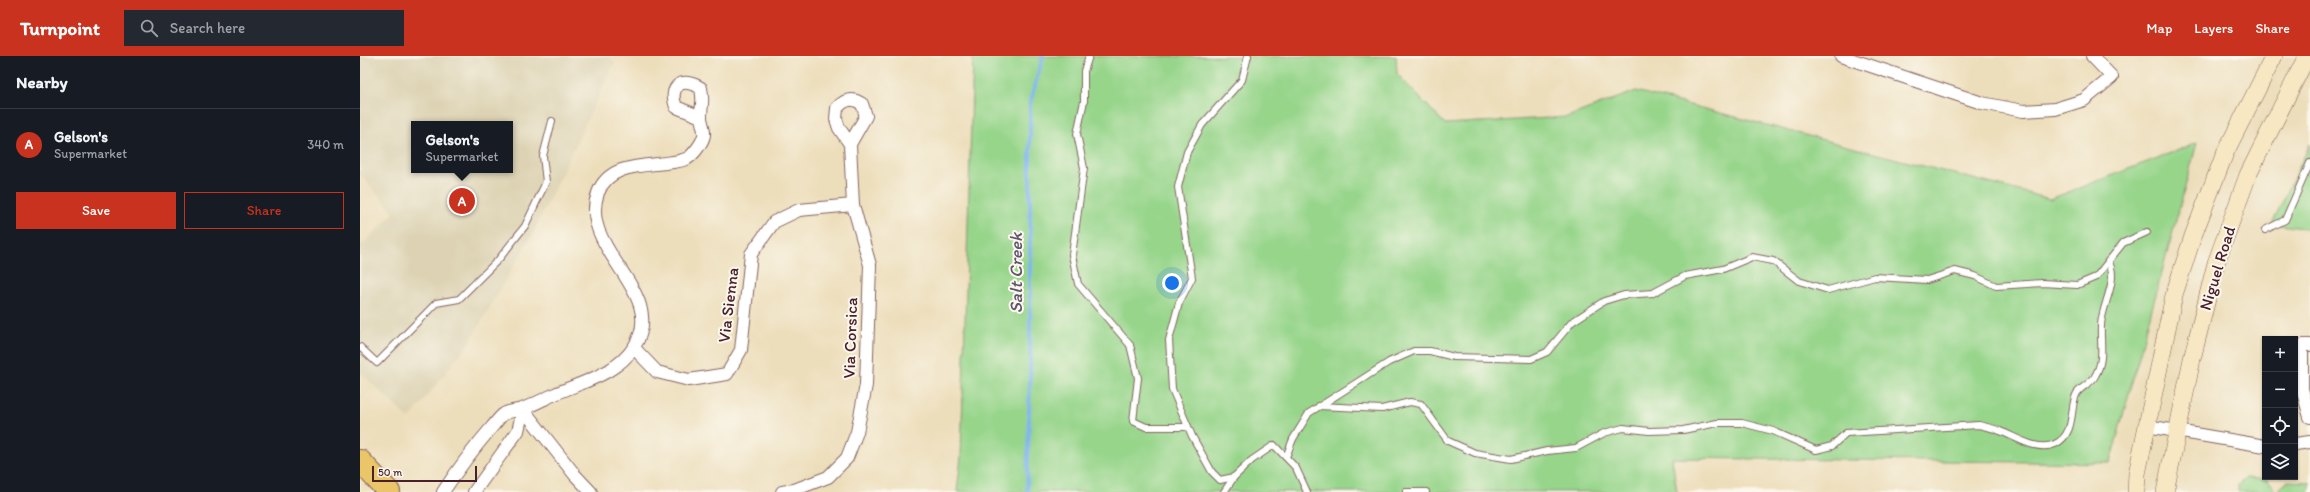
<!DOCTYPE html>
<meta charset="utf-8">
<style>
:root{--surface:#171b24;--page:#242831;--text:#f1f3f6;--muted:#9ea1a6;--line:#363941;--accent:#c8321e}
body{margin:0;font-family:Itim,sans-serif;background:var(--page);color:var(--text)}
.controls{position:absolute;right:12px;bottom:12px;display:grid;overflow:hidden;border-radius:0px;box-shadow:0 1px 3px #0004}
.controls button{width:36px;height:36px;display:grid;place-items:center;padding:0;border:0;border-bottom:1px solid var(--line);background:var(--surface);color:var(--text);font:20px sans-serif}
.scale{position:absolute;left:12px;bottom:10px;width:105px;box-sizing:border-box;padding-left:4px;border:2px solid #4a1f2b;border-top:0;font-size:11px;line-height:14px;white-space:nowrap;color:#4a1f2b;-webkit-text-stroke:3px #fbf7ec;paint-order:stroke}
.you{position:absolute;left:812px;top:227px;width:14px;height:14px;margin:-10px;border:3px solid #fff;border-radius:50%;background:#1a73e8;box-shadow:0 0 0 6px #1a73e833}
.badge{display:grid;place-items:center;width:26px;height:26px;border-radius:50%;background:var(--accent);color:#fff;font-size:13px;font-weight:700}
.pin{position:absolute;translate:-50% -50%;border:2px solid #fff;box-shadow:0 1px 4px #0006}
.popup{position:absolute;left:51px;top:65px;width:102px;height:52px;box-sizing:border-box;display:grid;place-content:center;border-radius:0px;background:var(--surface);filter:drop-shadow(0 1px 3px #0005);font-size:13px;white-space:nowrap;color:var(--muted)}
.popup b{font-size:15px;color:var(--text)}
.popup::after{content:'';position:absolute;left:50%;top:100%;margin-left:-8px;border:8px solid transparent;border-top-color:var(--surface)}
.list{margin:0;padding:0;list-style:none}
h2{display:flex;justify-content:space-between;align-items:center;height:52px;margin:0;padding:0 16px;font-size:17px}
h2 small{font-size:13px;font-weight:400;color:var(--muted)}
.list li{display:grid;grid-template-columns:26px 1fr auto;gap:12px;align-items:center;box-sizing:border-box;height:72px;padding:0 16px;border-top:1px solid var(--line)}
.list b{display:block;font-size:15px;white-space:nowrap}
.list p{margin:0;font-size:13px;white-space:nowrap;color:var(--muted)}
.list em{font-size:13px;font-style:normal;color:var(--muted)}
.actions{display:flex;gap:8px;padding:12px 16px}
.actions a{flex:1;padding:9px 0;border:1px solid var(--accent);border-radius:0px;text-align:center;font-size:14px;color:var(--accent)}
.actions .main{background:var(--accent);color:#fff}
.icon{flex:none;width:22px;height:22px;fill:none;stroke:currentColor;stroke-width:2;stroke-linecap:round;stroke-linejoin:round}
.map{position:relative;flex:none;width:1950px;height:436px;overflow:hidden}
header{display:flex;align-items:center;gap:24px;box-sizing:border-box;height:56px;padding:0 20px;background:var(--accent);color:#fff}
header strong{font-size:19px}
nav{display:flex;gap:22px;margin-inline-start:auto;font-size:14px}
.search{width:280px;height:36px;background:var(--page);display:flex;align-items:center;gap:10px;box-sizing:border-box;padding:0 14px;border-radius:0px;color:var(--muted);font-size:15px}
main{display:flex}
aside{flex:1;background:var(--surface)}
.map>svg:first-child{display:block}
</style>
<header>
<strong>Turnpoint</strong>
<div class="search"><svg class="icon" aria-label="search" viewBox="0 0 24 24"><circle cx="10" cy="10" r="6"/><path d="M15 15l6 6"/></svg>Search here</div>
<nav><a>Map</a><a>Layers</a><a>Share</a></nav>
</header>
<main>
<aside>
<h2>Nearby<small></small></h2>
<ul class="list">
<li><span class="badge">A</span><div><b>Gelson's</b><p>Supermarket</p></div><em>340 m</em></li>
</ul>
<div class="actions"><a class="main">Save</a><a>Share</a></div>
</aside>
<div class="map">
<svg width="1950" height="436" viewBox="0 0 1950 436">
<rect width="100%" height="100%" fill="#fbf7ec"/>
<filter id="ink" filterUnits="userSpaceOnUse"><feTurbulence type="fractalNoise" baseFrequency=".025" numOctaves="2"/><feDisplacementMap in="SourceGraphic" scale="8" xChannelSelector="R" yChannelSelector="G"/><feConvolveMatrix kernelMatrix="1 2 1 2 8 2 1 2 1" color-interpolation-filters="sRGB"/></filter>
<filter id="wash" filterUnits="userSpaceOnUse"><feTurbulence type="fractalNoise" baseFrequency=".012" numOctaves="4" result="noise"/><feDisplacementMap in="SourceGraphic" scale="16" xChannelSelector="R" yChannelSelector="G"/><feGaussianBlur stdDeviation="0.9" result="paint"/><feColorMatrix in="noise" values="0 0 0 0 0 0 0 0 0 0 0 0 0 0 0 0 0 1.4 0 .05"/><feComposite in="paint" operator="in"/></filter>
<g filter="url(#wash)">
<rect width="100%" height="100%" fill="#eddebb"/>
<path fill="#ddd3b4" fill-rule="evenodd" d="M0 0H248L255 6 172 179 109 287 49 363 0 316V191L34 157 0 118ZM54 68H150V114H54Z"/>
<g fill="#97d58b" stroke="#707a5b">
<path d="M613 0H1036L1037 18 1085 68 1207 61 1276 35 1690 143 1837 87 1750 407 1312 402 1317 436H597L601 401Z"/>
<path d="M1950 88V173L1912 168Z"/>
<path d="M1886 422 1908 424 1914 431 1913 436H1878V429Z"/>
<path d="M1927 425 1950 426V436H1920V431Z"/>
</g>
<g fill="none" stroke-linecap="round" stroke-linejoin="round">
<path stroke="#83b5ef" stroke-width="4" d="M667 436 670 322V47L683 0"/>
</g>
</g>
<g filter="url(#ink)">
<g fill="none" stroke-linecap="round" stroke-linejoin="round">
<g stroke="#83625d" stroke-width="8">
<g id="lane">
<path d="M729 0 724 15V45L717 78 724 112 712 199 718 228 770 289 778 322 773 365 786 371H828"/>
<path d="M888 0 882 24 842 69 827 96 818 131 832 222 819 247 809 284 812 333 832 380 852 416 860 424 874 421 892 404 914 389 936 412 947 436"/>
<path d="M1905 174 1925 164 1950 107"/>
<path d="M0 291 17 307 76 247 99 243 139 203 165 170 186 126 183 100 192 65"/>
<path d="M959 350 1022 353 1050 346 1061 348 1088 385 1115 397 1151 403 1187 395 1216 392 1244 377 1263 372 1289 375 1323 374 1357 367H1382L1413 375 1456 394 1472 390 1486 377 1619 369C1626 371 1634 372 1640 375 1656 381 1677 396 1695 388 1717 378 1709 349 1717 337 1722 330 1732 327 1735 320 1745 303 1740 288 1741 270 1741 250 1760 223 1748 205"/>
<path d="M926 401 933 383 949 357 1029 306 1054 295H1070L1094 301 1171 303 1187 296 1212 266 1244 245 1264 239 1293 237 1325 220 1363 213 1392 201 1413 205 1439 225 1468 234 1515 221 1567 224 1595 215 1615 220 1636 230 1682 227 1717 229 1736 221 1763 187 1787 176"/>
<path d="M864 436 874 421"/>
<path d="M1046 436H1066"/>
</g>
</g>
<g stroke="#83625d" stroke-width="14">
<g id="street">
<path d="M1481 0 1622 47 1663 55 1695 53 1724 44 1752 21 1732 0"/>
<path d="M1950 289H1942V333L1950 361"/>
<path d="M274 292 297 316 329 324 367 318 381 294 391 198 414 166 439 154 493 149"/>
<path d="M163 353 215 419 231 436"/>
<path d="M1787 370 1905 390"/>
<path d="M1935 388 1950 386"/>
<path d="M83 436C98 413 114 392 132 371 136 367 140 360 144 358 149 355 156 355 162 353 173 349 184 343 195 338 222 326 257 318 274 291 310 236 217 194 238 137 251 101 299 113 326 103 333 100 343 86 344 79 345 73 341 67 341 61 341 48 344 47 341 32 322 20 308 30 316 51L341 61"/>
<path d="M114 436 158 375 163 353"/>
<path d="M422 436 434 434 468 421 487 402 497 376 506 329 510 209 493 149 490 88 479 72 476 63 477 52C485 43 492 41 502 48L506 60 490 88"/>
</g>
</g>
<g stroke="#83625d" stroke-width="18">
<g id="secondary">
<path d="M1776 436 1777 418 1814 239 1833 180 1865 97 1914 0"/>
<path d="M1805 436 1832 303 1856 207 1888 119 1947 0"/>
</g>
</g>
<g stroke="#83625d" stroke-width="24">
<path id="highway" d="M0 405 29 436"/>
</g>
<use href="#lane" stroke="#fff" stroke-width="6"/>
<use href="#street" stroke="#fff" stroke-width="12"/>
<use href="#secondary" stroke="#f7e8c3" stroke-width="17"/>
<use href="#highway" stroke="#ebc669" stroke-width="22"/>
</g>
</g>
<g text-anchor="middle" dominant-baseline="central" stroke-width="4" stroke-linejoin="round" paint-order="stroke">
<g font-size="17" fill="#4a1f2b" stroke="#fbf7ec">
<text transform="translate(1857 212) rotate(-73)">Niguel Road</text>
<text transform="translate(368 249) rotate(-83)">Via Sienna</text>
<text transform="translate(490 282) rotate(-88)">Via Corsica</text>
</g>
<g font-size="18" font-style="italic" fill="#5e5470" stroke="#fbf7ec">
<text transform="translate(656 217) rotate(-90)">Salt Creek</text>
</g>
</g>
</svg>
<div class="controls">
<button>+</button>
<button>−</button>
<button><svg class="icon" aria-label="locate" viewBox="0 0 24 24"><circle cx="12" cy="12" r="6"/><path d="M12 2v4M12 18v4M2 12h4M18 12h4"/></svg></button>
<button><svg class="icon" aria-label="layers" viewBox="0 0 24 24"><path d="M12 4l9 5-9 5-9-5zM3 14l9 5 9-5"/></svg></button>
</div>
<div class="scale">50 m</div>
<div class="you"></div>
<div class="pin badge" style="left:102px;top:145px">A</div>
<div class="popup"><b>Gelson's</b>Supermarket</div>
</div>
</main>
